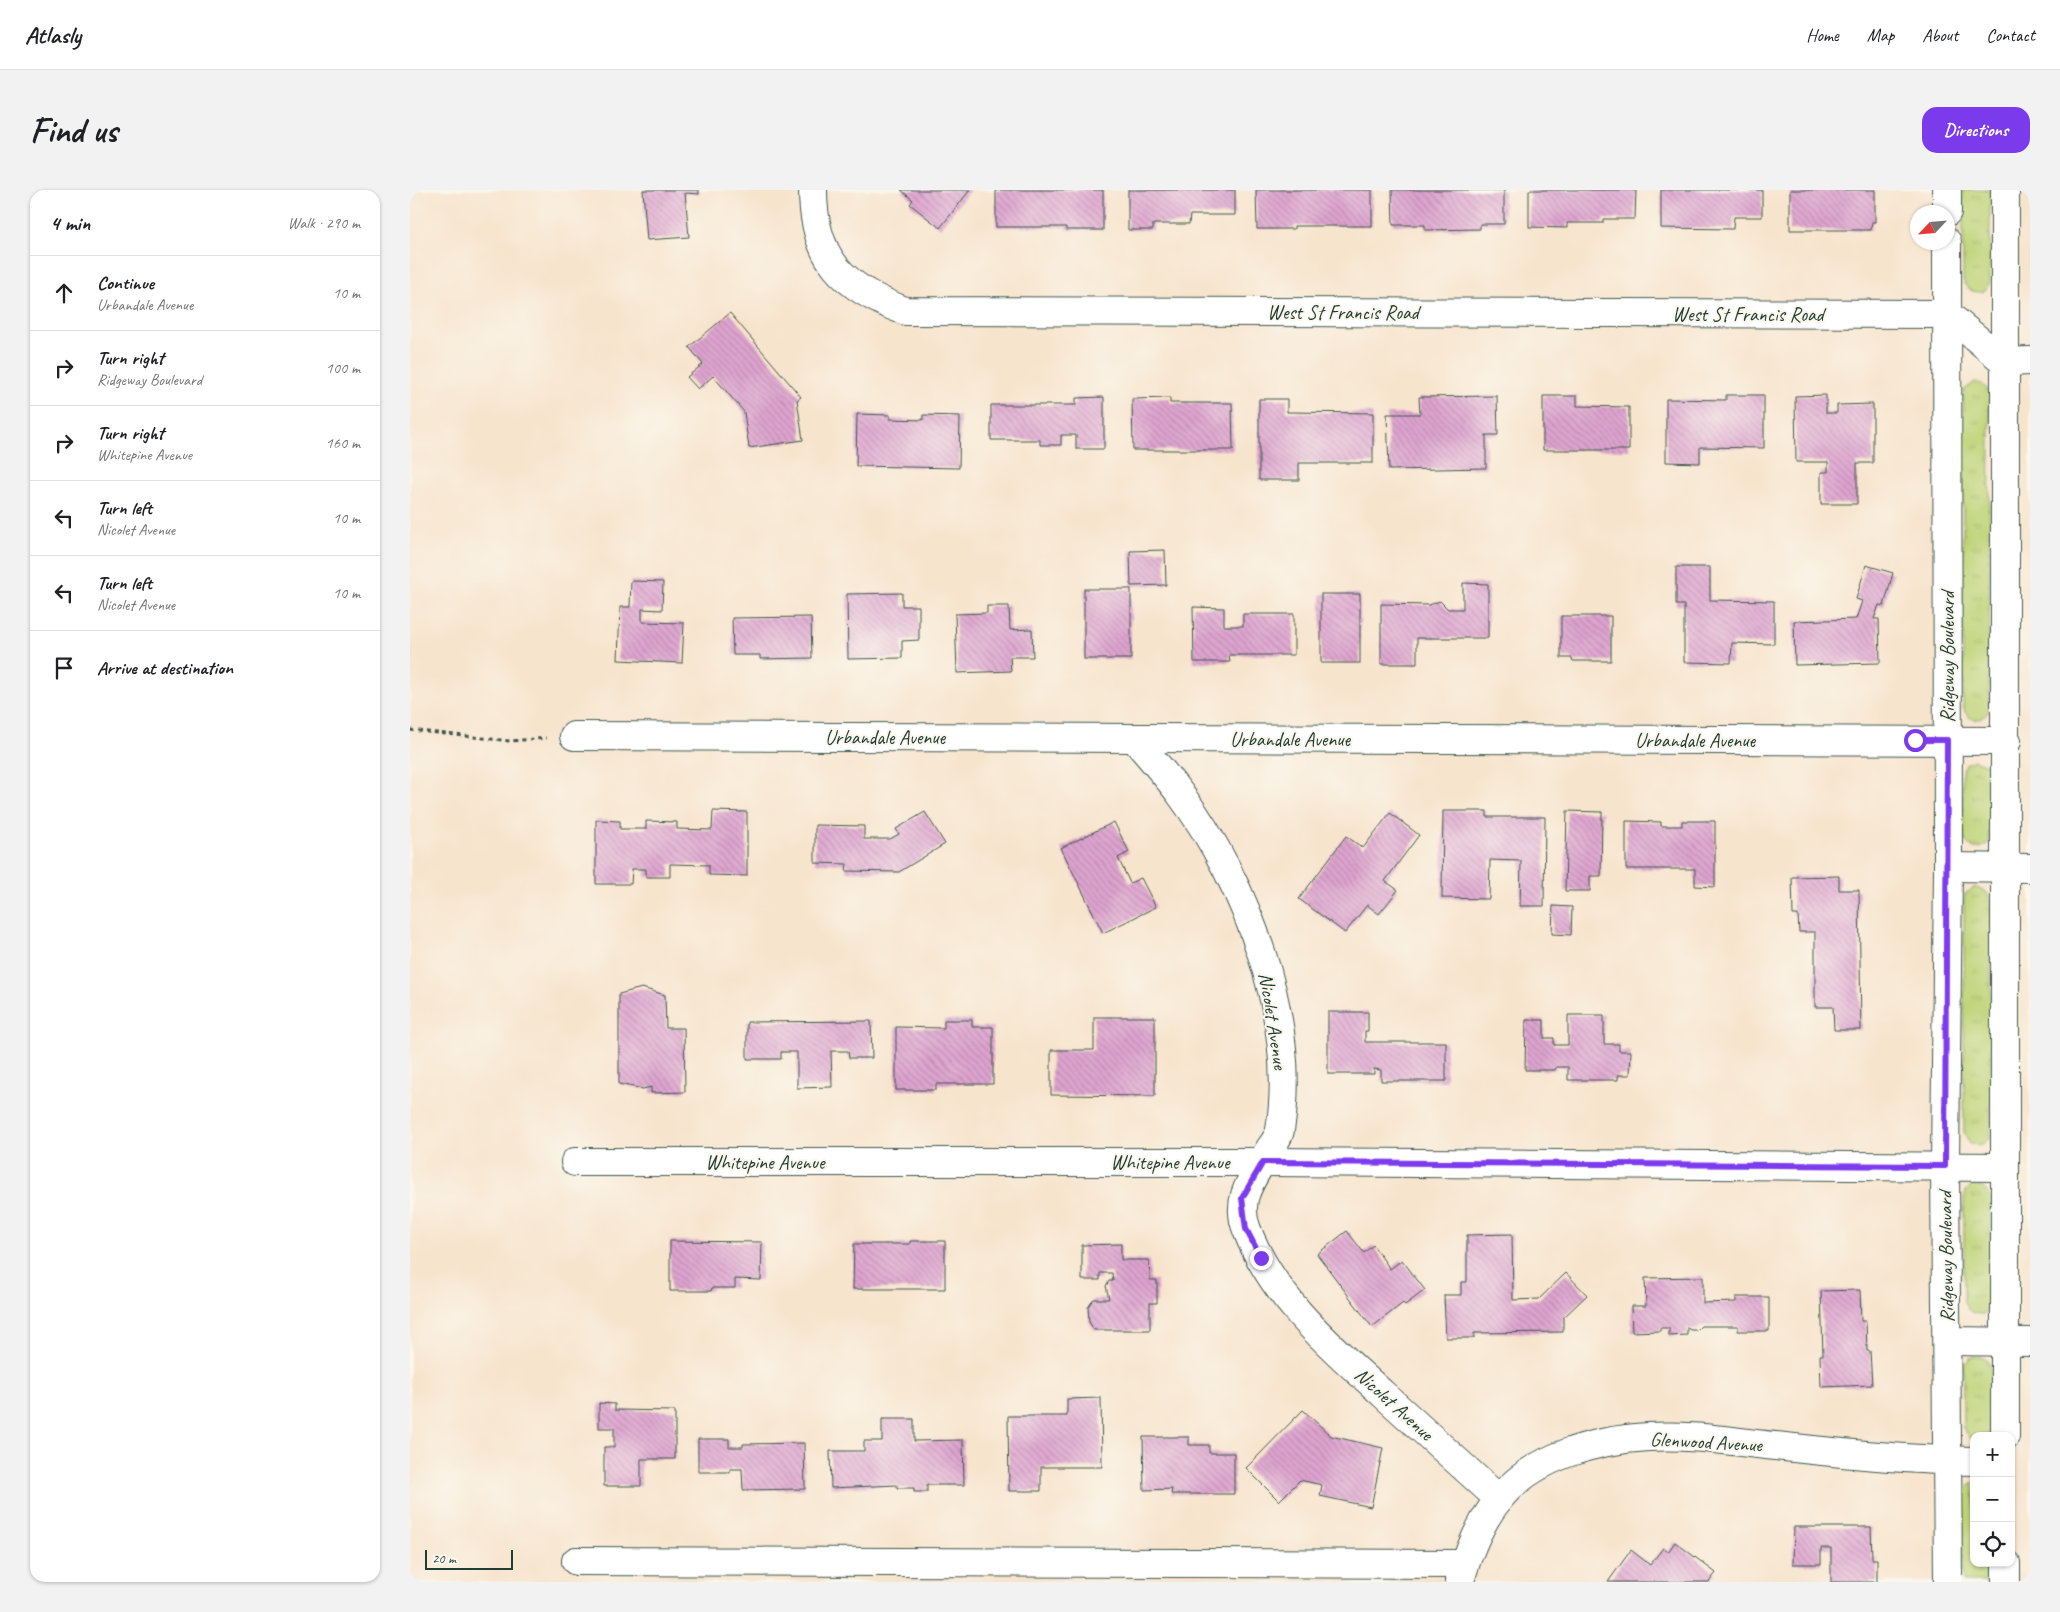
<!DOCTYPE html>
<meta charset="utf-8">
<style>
:root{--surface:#fff;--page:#f2f2f2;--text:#202124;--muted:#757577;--line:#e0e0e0;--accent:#7c3aed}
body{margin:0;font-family:Caveat,sans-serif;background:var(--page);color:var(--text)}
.controls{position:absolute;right:15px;bottom:15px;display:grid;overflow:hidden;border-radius:10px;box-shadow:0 1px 4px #0004}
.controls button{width:45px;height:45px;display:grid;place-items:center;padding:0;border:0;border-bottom:1px solid var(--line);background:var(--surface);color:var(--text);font:25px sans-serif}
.compass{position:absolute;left:1500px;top:15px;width:45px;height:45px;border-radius:50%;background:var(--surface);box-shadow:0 1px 4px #0004;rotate:244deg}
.scale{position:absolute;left:15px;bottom:12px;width:88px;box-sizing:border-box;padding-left:5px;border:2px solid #1f3d34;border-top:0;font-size:14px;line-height:18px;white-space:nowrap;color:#1f3d34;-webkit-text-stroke:4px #fbf7ec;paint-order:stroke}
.stop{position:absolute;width:15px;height:15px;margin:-11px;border:4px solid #7c3aed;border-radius:50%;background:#fff}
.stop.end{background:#7c3aed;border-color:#fff;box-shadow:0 1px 5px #0008}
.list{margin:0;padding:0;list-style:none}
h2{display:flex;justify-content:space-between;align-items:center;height:65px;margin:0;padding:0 20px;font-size:21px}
h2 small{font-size:16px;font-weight:400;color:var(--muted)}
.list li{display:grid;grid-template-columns:32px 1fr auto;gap:15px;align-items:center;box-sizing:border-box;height:75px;padding:0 20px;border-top:1px solid var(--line)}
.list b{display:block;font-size:19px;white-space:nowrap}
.list p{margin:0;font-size:16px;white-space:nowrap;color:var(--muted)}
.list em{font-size:16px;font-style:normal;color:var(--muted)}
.icon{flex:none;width:28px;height:28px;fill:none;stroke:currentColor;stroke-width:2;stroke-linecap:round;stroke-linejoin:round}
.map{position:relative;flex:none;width:1620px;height:1392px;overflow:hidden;border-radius:15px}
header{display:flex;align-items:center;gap:30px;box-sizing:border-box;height:70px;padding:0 25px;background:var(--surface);border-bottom:1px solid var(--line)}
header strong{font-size:24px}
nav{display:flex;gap:28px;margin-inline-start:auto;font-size:18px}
.intro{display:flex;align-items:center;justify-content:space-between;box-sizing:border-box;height:120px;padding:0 30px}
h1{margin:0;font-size:35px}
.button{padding:12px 22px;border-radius:15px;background:var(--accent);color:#fff;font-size:18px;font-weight:700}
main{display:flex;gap:30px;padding:0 30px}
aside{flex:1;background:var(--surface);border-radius:15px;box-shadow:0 1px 4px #0004}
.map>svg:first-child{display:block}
</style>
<header>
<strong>Atlasly</strong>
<nav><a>Home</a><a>Map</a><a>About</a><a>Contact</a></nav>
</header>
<div class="intro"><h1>Find us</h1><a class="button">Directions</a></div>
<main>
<aside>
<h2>4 min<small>Walk · 290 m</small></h2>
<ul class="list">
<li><svg class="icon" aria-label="ahead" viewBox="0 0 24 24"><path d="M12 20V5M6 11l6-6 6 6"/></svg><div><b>Continue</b><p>Urbandale Avenue</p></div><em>10 m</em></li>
<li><svg class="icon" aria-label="right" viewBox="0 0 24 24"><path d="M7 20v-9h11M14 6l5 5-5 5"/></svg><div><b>Turn right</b><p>Ridgeway Boulevard</p></div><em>100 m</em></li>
<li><svg class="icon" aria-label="right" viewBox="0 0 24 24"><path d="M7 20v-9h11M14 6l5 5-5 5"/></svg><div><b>Turn right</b><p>Whitepine Avenue</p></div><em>160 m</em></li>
<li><svg class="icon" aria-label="left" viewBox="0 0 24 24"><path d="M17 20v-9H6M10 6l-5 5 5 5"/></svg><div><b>Turn left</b><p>Nicolet Avenue</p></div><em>10 m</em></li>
<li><svg class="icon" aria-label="left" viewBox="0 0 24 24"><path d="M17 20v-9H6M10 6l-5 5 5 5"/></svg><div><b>Turn left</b><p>Nicolet Avenue</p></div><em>10 m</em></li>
<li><svg class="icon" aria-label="arrive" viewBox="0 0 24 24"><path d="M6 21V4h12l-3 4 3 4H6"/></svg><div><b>Arrive at destination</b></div></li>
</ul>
</aside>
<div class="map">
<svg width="1620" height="1392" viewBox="0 0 1620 1392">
<defs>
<pattern id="grass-tufts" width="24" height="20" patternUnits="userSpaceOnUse" patternTransform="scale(1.25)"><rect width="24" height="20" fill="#bed377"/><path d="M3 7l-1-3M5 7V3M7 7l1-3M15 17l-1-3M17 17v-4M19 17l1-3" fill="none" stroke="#a3b668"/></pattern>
<pattern id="building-back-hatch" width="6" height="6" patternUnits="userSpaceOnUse" patternTransform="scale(1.25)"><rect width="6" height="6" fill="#dfa4d0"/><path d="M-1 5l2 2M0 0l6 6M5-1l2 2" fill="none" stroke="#b487aa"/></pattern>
</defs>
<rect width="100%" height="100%" fill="#fbf7ec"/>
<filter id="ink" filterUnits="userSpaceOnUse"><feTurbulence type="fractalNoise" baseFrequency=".02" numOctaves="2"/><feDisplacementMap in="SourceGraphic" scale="10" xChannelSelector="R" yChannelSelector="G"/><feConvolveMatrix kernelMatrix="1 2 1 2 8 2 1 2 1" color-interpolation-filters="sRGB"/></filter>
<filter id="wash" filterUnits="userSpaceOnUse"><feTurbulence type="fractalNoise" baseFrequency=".0096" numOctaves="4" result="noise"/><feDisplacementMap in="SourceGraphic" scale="20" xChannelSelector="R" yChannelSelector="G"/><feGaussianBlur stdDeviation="1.12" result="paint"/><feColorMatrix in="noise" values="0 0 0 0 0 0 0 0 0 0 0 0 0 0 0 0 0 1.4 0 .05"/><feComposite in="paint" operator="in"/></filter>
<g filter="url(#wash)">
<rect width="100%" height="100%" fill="#f7e4cd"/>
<g fill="url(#grass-tufts)" stroke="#6e8856">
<path d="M1553 0H1580V93L1573 102C1562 102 1557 101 1553 90Z"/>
<path d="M1565 192C1574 194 1577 197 1580 206L1579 521C1570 534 1557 531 1553 517V207L1554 200Z"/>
<path d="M1564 570 1577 575 1581 583 1579 652C1570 662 1558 660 1554 647L1552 580 1557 573Z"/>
<path d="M1565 697 1577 703 1581 711V943L1580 948 1571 955 1560 954 1554 942V712L1555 704Z"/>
<path d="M1562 996H1572L1581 1008V1111L1575 1124C1563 1124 1558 1123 1554 1112V1008L1556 1001Z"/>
<path d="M1562 1166C1573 1166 1577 1168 1581 1178L1579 1244 1564 1246V1250H1562L1553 1238V1175Z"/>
<path d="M1564 1292V1373H1580V1392H1553L1554 1299Z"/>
</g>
<g id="blocks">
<g fill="url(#building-back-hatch)">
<path d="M233 0H289V4L275 3 279 47 237 50Z"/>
<path d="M491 0H560L530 38 500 14 503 10Z"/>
<path d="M586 0H693V40H656V37H586Z"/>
<path d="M718 0H825V25H780L779 34H743V40H718Z"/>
<path d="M846 0H962V36H884V39H847Z"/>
<path d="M982 0H1094V34H1070V39L1015 40V35H983Z"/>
<path d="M1119 0H1226L1225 29H1193V33H1157V38L1119 37Z"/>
<path d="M1251 0H1352V27H1324L1323 39 1251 38Z"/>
<path d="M1380 0H1465V32H1462L1461 40H1380Z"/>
<path d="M320 123 391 207 387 210 393 250 339 258 334 222 303 186 288 199 277 187 293 174 279 157Z"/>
<path d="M1316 205H1354V258L1290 257V273L1256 272V209L1316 210Z"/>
<path d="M1416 205V223H1427V215L1463 214V273H1447V314H1411V282H1418V272H1386L1385 206Z"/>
<path d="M1087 206 1088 245H1076V278L979 280 977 224H1010L1009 207Z"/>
<path d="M1133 206H1167V216L1219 217V260H1133Z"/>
<path d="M694 207V259H666V245H651V255H630V250H581V215H666V208Z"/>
<path d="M760 208V213H822L823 260H723L722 209Z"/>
<path d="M849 209H877V222L963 223V273H889V290H849Z"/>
<path d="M447 224 480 225V229L513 230V225L550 226 549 278 446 276Z"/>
<path d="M755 360 756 395 721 396 720 361Z"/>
<path d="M1456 375 1483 383 1474 416 1469 415 1464 429H1469L1470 473 1385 475 1384 431 1446 429 1452 411 1446 409Z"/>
<path d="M1266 377H1300V410L1364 411V454L1322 453 1321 473 1274 472V415H1266Z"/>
<path d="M221 391 253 392 252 420 232 419V432L274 433 272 473 208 470 210 417H220Z"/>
<path d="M1053 393 1078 394V448H1007V474H971V414L1019 415 1030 411 1038 419H1053Z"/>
<rect x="674" y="399" width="47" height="70"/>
<path d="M492 403V416H509V450L492 451V468L438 469 437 404Z"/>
<rect x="911" y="404" width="39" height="69"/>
<path d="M577 416H599L600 440 622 439 623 467H600L601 481 547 483 545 424 577 423Z"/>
<path d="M783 417 814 418V436H833V424H884V465H819L820 472H784Z"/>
<path d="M1151 426H1201V471H1163L1162 468H1151Z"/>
<path d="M401 427 402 468 350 469V465H323L322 428Z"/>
<path d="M303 621 337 622V686L299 685V675L260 674V687H236V679H222L221 694H186V630L210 631V639H236V631L267 632V639L302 640Z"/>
<path d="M1033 621H1077V627H1135L1134 716H1110L1111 671 1080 670 1079 709 1032 708Z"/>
<path d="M1157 621 1192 622 1191 686H1180V701H1155Z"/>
<path d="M515 622 535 654 489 682 436 681 437 674 405 673V635L454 636V649H480L489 644 486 639Z"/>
<path d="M980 623 1009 645 975 691 988 700 969 724 957 715 935 743 889 709 936 646 953 658Z"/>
<path d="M1216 631 1251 632V636H1272V631H1305V697L1285 696V679H1216Z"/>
<path d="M704 632 719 662 708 668 720 693 731 688 746 717 693 743 651 658Z"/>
<path d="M1429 686V700H1449L1451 840H1424L1423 817H1405V742H1389L1388 725H1383L1382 687Z"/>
<path d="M1143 716 1162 717 1161 745 1142 744Z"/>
<path d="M232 798 255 805 256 838H274L275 902 241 903V897L233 899 209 894V804Z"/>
<path d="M918 822H958V841H955V852H1036V891H971V880L964 879V884H918Z"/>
<path d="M1158 825H1194V854H1209V861H1221L1220 885H1208V890H1158V877H1146L1145 880H1115L1116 830H1134V848H1144V855H1158Z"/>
<path d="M684 827H745V906L641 905V860H684Z"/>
<path d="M534 830H562V837H583V894H526V900H486V837L534 838Z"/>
<path d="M461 831 462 868H439L438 861H421L422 897 387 898V862H371V869H337V832Z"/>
<path d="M937 1041 954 1063 963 1055 980 1079 992 1070 1015 1100 995 1115 993 1113 962 1137 907 1064Z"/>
<path d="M1102 1044 1103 1110 1129 1109 1156 1083 1177 1105 1153 1128V1142L1064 1143V1148H1036L1034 1105H1051V1092H1057V1045Z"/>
<path d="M260 1051 352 1052 351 1090 325 1089V1098H302L301 1101H260Z"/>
<path d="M500 1051H535V1099H443L444 1054H500Z"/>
<path d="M711 1054V1070H739L740 1090H747V1113H740V1140H684L679 1132 678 1117 681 1112 684 1109H699L696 1096 699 1091H703L702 1083H690V1090H672V1055Z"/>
<path d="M1293 1087V1113L1326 1112V1107H1359V1141H1328V1136H1291L1287 1140H1280L1277 1137V1145L1259 1146V1138H1250V1141L1222 1142 1221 1116H1236L1235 1088Z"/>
<path d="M1450 1100 1451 1131H1456L1457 1161H1460L1462 1195 1411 1197 1410 1165H1413L1411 1101Z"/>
<path d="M691 1208 692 1277H631V1301H599L598 1226H657V1209Z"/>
<path d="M189 1213 205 1214V1220L265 1221V1269H231V1296H194V1257H204V1238H189Z"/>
<path d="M893 1220 921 1246 973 1258 961 1317 910 1306 912 1295 890 1290 869 1311 836 1278Z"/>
<path d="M472 1229H504V1251L553 1250 554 1295H517V1302H504V1298H487V1295L421 1298 420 1261H454V1251H472Z"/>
<path d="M733 1247H779V1255H799V1263H824V1304H761L762 1299 734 1300Z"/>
<path d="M288 1249H319V1257H333V1254L394 1253 395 1299 333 1300 332 1279H320V1282H288Z"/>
<path d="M1384 1337H1461L1462 1369H1467V1392H1421V1358H1411V1374H1383Z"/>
<path d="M1265 1352 1306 1383 1299 1392H1198L1221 1360 1240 1375 1253 1358 1258 1362Z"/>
</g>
</g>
</g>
<g filter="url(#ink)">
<use href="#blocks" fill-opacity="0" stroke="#3f564b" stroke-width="1"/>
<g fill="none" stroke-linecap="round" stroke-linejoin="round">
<g stroke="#3f564b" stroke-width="30">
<g id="minor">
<path d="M403 0C403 69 434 98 495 121L1537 124 1595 172 1620 171"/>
<path d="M1595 0V1246"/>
<path d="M1537 22V0"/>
<path d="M1537 52 1538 677 1535 976 1538 1392"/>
<path d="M164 546 1597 551"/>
<path d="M724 548C740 567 756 585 771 605 836 692 888 830 870 940 869 947 863 954 859 960 844 987 824 1008 837 1040 863 1108 920 1156 973 1204 1012 1239 1050 1274 1089 1309"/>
<path d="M1538 677 1620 678"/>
<path d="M165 972H853L1595 977"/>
<path d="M1537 1151 1620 1152"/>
<path d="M166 1371 1055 1374"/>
<path d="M1596 1373V1392"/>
<path d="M1050 1391C1058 1363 1070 1332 1089 1309 1124 1266 1186 1250 1239 1247 1284 1244 1330 1253 1375 1257 1437 1264 1501 1270 1564 1271"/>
</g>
</g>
<path stroke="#3f564b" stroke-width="3" stroke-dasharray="4 4" stroke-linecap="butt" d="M0 540 100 551 136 548"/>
<use href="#minor" stroke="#fff" stroke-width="28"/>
</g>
</g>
<g fill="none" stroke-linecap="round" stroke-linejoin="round" filter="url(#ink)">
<path stroke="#7c3aed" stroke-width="6" d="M851 1068 836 1039 832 1008 853 972 1535 976 1537 550H1505"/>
</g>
<g text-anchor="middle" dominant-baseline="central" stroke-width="4" stroke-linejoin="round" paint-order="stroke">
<g font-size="20" fill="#1f3d34" stroke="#fbf7ec">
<text x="933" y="122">West St Francis Road</text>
<text x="1338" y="124">West St Francis Road</text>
<text transform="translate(1537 467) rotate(-90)">Ridgeway Boulevard</text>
<text x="475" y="547">Urbandale Avenue</text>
<text x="880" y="549">Urbandale Avenue</text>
<text x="1285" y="550">Urbandale Avenue</text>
<text transform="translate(863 831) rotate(81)">Nicolet Avenue</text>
<text x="355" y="972">Whitepine Avenue</text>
<text x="760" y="972">Whitepine Avenue</text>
<text transform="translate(1536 1067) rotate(-91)">Ridgeway Boulevard</text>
<text transform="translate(984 1214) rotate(42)">Nicolet Avenue</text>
<text transform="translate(1296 1252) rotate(3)">Glenwood Avenue</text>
</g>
</g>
</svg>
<div class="controls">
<button>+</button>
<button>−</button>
<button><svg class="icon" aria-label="locate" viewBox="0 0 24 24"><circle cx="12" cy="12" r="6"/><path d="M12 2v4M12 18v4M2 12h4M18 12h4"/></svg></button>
</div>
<svg class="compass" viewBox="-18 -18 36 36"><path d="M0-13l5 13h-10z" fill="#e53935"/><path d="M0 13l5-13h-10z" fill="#757577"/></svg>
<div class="scale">20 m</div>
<div class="stop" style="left:1505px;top:550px"></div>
<div class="stop end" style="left:851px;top:1068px"></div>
</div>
</main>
